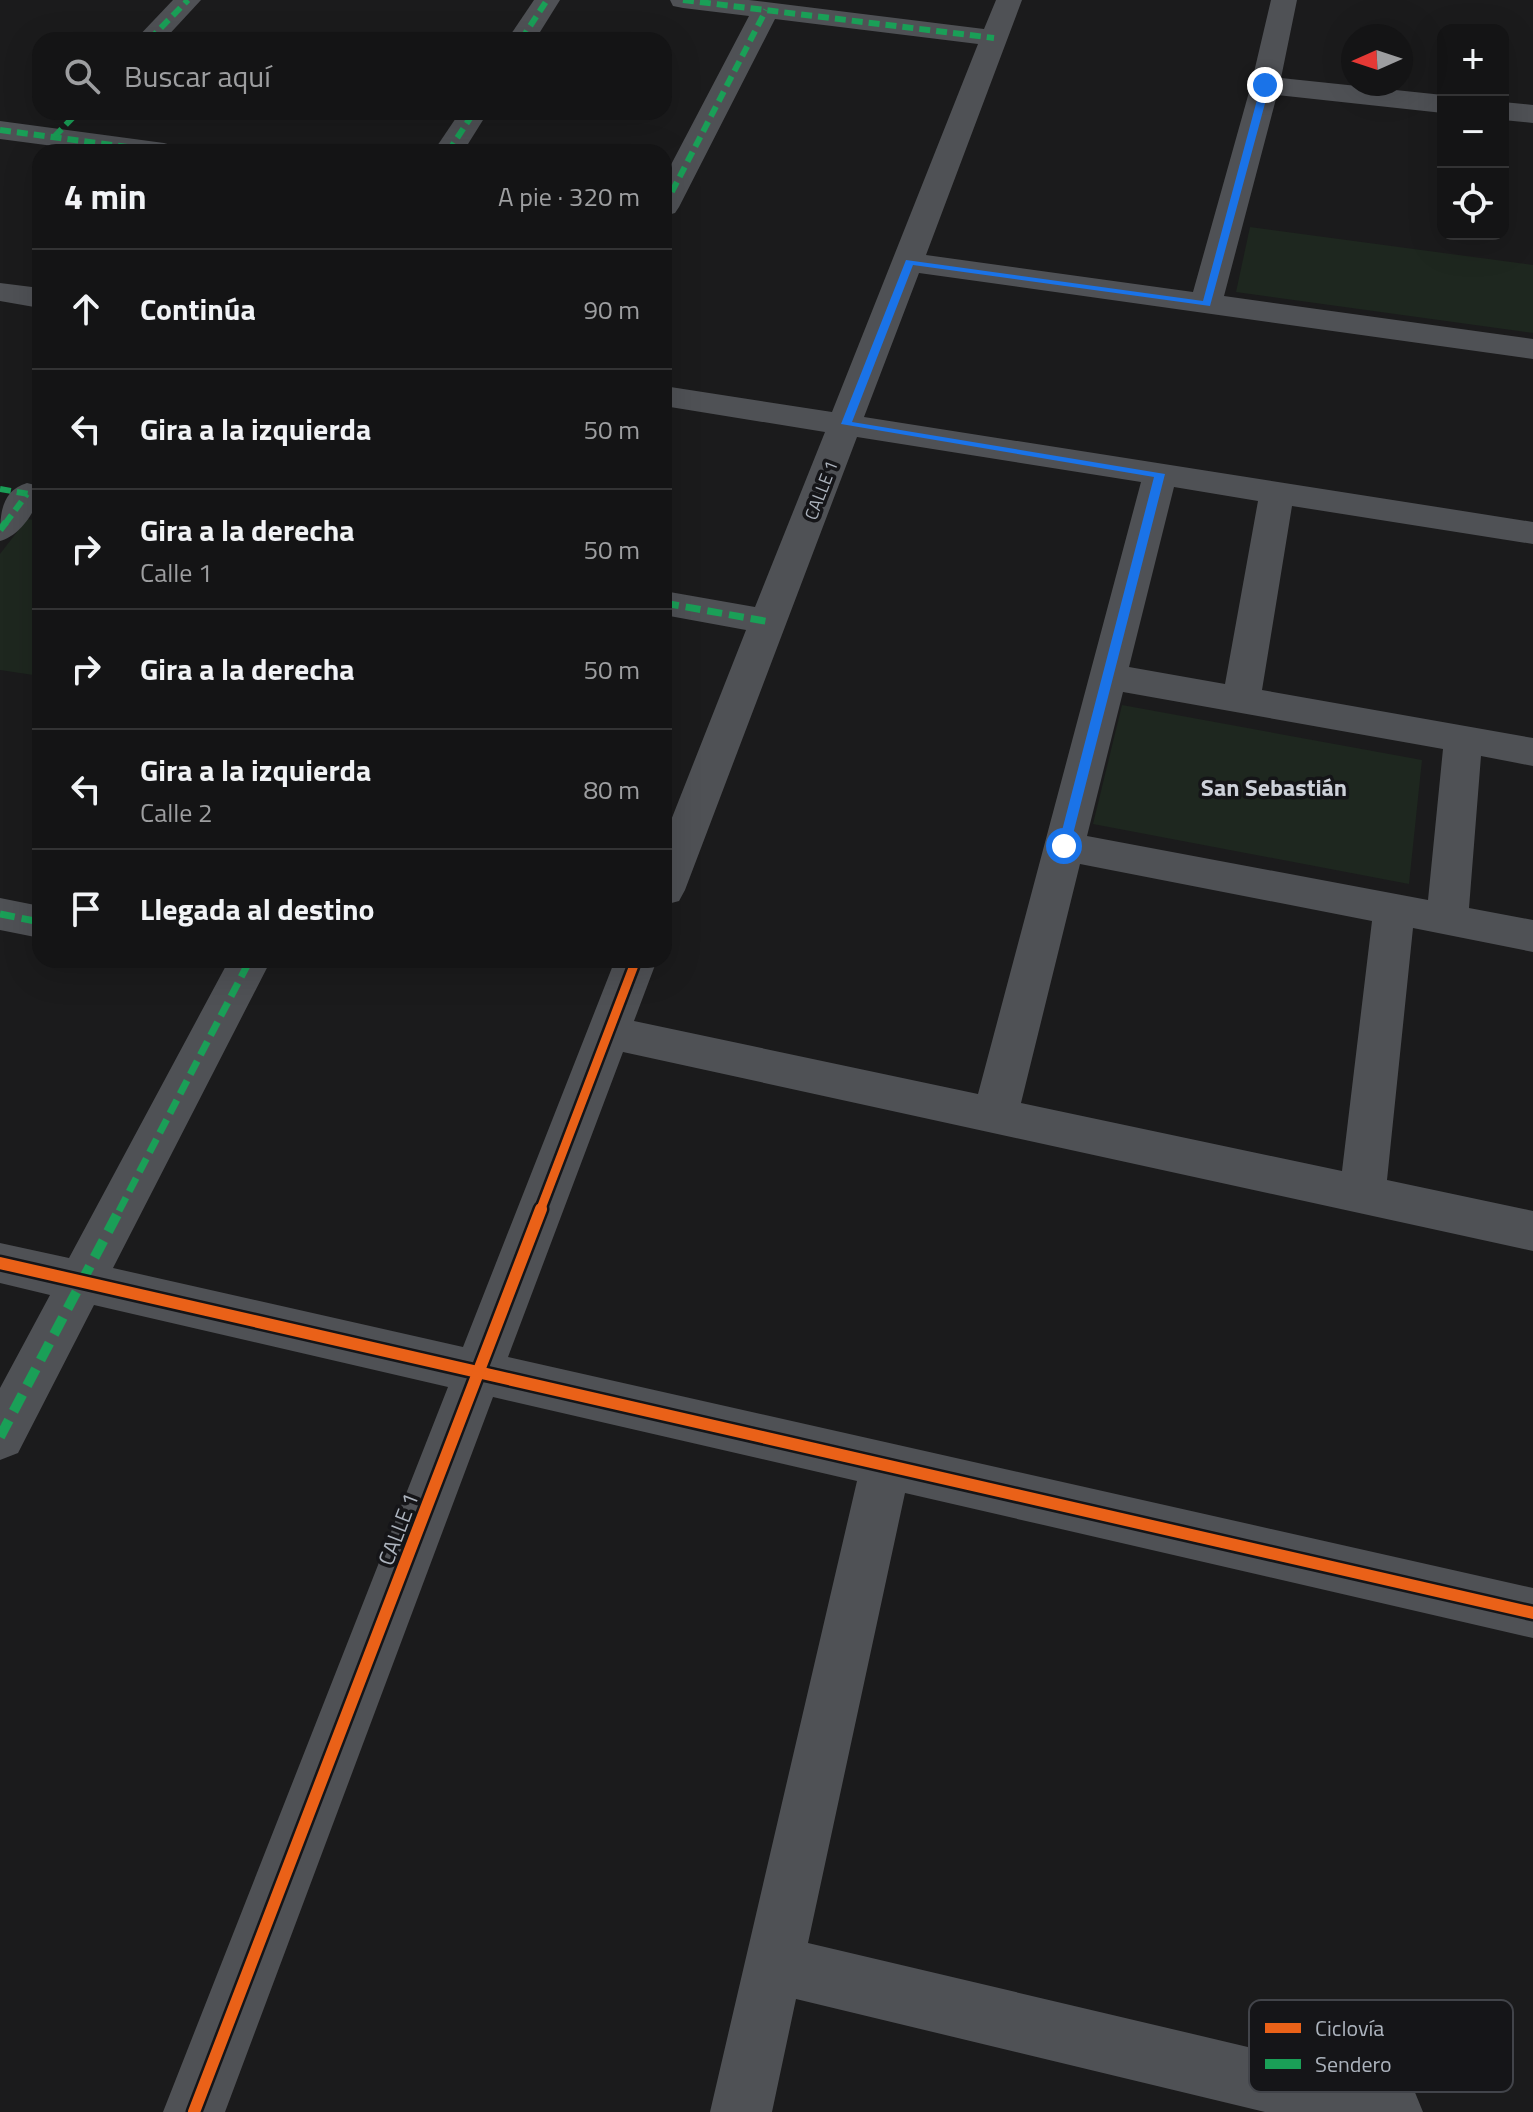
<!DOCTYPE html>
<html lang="es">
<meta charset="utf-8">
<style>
:root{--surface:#141415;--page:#1d1d1e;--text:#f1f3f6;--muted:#9d9ea0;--line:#333334}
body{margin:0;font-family:"Titillium Web",sans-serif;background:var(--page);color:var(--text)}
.controls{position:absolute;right:24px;top:24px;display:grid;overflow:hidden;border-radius:16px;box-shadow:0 8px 32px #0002}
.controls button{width:72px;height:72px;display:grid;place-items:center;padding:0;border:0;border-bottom:2px solid var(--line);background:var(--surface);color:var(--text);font:40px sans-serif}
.compass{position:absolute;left:1341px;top:24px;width:72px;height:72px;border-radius:50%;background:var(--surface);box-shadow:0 8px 32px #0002;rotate:267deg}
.stop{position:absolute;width:24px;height:24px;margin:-18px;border:6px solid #1a73e8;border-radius:50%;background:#fff}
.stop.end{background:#1a73e8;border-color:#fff;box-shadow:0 2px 8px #0008}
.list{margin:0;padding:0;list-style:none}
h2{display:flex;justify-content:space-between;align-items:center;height:104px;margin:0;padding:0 32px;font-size:34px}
h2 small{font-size:26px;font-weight:400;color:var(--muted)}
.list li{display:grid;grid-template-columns:52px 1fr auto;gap:24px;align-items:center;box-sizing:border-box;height:120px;padding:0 32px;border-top:2px solid var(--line)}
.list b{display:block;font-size:30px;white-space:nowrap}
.list p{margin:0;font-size:26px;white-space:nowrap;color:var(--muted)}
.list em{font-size:26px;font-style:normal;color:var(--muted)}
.icon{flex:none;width:44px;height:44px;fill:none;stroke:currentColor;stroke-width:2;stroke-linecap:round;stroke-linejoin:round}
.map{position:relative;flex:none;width:1533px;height:2112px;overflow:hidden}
.search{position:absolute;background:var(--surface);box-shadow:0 8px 32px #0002;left:32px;top:32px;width:640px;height:88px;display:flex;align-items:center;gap:20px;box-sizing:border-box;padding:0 28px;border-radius:24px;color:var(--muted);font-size:30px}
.panel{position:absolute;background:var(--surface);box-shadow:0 8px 32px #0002;left:32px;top:144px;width:640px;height:824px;border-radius:24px}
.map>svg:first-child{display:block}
</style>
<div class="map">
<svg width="1533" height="2112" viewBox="0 0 1533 2112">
<rect width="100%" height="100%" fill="#1b1b1c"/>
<g fill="#1e271f">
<path d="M1250 227 1533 265V333L1236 292Z"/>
<path d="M27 519 40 521V676L0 670V554Z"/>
<path d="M1122 705 1422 760 1409 884 1093 824Z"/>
</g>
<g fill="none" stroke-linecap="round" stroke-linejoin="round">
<g fill="#4f5155" fill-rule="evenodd">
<path d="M173 0H201L164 40H135Z"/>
<path d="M534 0H560L535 40H507Z"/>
<path d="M670 0H749L984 29 996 0H1022L926 255 1193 292 1251 85 1271 0H1297L1281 78 1443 95V113L1277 95 1224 296 1533 339V359L919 273 864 417 1533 522V544L1292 506 1262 690 1533 738V766L1481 756 1469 908 1533 920V952L1413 928 1387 1180 1533 1211V1251L623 1052 508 1357 1533 1588V1638L905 1493 808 1943 1392 2081 1414 2090 1423 2112H1265L796 1999 772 2112H710L857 1481 493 1397 225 2112H163L448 1387 94 1305 18 1453 0 1460V1388L50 1295 0 1283V1243L69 1258 229 960H271L113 1268 463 1347 615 960H657L634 1021 978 1094 1141 482 857 437 685 890 679 901 664 905V838L746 630 664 615V591L755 607 825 432 664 406V386L832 412 978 44 775 19 679 207 675 213 664 216V178L749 16 683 8 673 6ZM1174 487 1258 501 1225 684 1129 667ZM1123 692 1443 749 1428 900 1087 836ZM1080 864 1372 921 1342 1171 1021 1103Z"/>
<path d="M1503 102 1533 105V123L1503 120Z"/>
<path d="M460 112H488L463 152H433Z"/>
<path d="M0 121 164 143 174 146 179 152H99L0 139Z"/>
<path d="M0 283 40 288V308L0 301Z"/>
<path d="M27 483 39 486C41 507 20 536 0 541 0 516 0 491 27 483Z"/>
<path d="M0 898 40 906V938L0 930Z"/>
</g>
<g stroke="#1a9f57" stroke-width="6" stroke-dasharray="11 6" stroke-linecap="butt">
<path d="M683 0 994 38"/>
<path d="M149 40 188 0"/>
<path d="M521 40 547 0"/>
<path d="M0 130 164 152"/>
<path d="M54 137 78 112"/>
<path d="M448 152 474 112"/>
<path d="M664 207 766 10"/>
<path d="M0 489 40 496"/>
<path d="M5 524 27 494"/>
</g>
<g stroke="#1a9f57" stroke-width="7" stroke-dasharray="15 7" stroke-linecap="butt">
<path d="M0 530 6 522"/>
<path d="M664 603 770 622"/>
<path d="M0 914 40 922"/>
<path d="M119 1211 250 960"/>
</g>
<path stroke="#1a9f57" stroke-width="10" stroke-dasharray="19 10" stroke-linecap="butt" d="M0 1437 120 1209"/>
<g stroke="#151518" stroke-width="14">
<path id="cycleway-far1" d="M540 1211 636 960"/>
</g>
<g stroke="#151518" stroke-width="17">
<g id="cycleway">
<path d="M0 1263 1533 1613"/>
<path d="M194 2112 541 1209"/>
</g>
</g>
<use href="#cycleway-far1" stroke="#ea6118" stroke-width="9"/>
<use href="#cycleway" stroke="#ea6118" stroke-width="12"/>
</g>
<path fill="#1a73e8" d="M1265 82 1270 85 1210 306 913 265 852 422 1165 474 1070 846 1064 850 1058 846 1154 477 841 424 906 260 1203 301 1261 85Z"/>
<g text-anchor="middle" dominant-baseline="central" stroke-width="7" stroke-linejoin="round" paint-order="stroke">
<g font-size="18" fill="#acb3bd" stroke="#151518">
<text transform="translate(821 490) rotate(-69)">CALLE 1</text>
</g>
<g font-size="22" fill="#acb3bd" stroke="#151518">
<text transform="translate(398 1529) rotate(-69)">CALLE 1</text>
</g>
<g font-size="24" font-weight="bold" fill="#cdd1d9" stroke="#151518">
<text x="1274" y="787">San Sebastián</text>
</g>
</g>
<rect x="1249" y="2000" width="264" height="92" rx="12" fill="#151518" stroke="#42444a" stroke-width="2"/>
<rect x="1265" y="2023" width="36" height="10" fill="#ea6118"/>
<rect x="1265" y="2059" width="36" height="10" fill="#1a9f57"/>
<g font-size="22" fill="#acb3bd">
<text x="1315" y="2036">Ciclovía</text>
<text x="1315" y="2072">Sendero</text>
</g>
</svg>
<div class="controls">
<button>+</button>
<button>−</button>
<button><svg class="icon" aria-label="locate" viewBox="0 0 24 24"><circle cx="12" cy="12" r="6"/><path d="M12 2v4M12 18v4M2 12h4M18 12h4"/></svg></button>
</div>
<svg class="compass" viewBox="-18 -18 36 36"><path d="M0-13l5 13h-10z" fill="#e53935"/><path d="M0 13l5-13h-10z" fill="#9d9ea0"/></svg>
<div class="stop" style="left:1064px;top:846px"></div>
<div class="stop end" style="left:1265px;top:85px"></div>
<div class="search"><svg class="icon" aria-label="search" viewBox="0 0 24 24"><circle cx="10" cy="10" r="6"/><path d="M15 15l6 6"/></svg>Buscar aquí</div>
<section class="panel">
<h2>4 min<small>A pie · 320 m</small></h2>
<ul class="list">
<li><svg class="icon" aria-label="ahead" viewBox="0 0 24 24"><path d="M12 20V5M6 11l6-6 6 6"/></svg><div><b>Continúa</b></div><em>90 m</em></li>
<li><svg class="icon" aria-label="left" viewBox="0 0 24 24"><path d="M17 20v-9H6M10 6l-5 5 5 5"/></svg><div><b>Gira a la izquierda</b></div><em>50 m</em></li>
<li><svg class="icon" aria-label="right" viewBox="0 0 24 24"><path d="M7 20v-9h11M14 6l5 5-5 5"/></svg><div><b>Gira a la derecha</b><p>Calle 1</p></div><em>50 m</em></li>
<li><svg class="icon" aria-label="right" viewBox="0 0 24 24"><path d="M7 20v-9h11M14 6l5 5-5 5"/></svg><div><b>Gira a la derecha</b></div><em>50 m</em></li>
<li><svg class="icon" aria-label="left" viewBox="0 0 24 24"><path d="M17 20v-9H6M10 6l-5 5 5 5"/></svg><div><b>Gira a la izquierda</b><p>Calle 2</p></div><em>80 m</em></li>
<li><svg class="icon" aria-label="arrive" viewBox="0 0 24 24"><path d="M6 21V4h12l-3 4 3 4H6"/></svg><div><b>Llegada al destino</b></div></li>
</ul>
</section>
</div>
